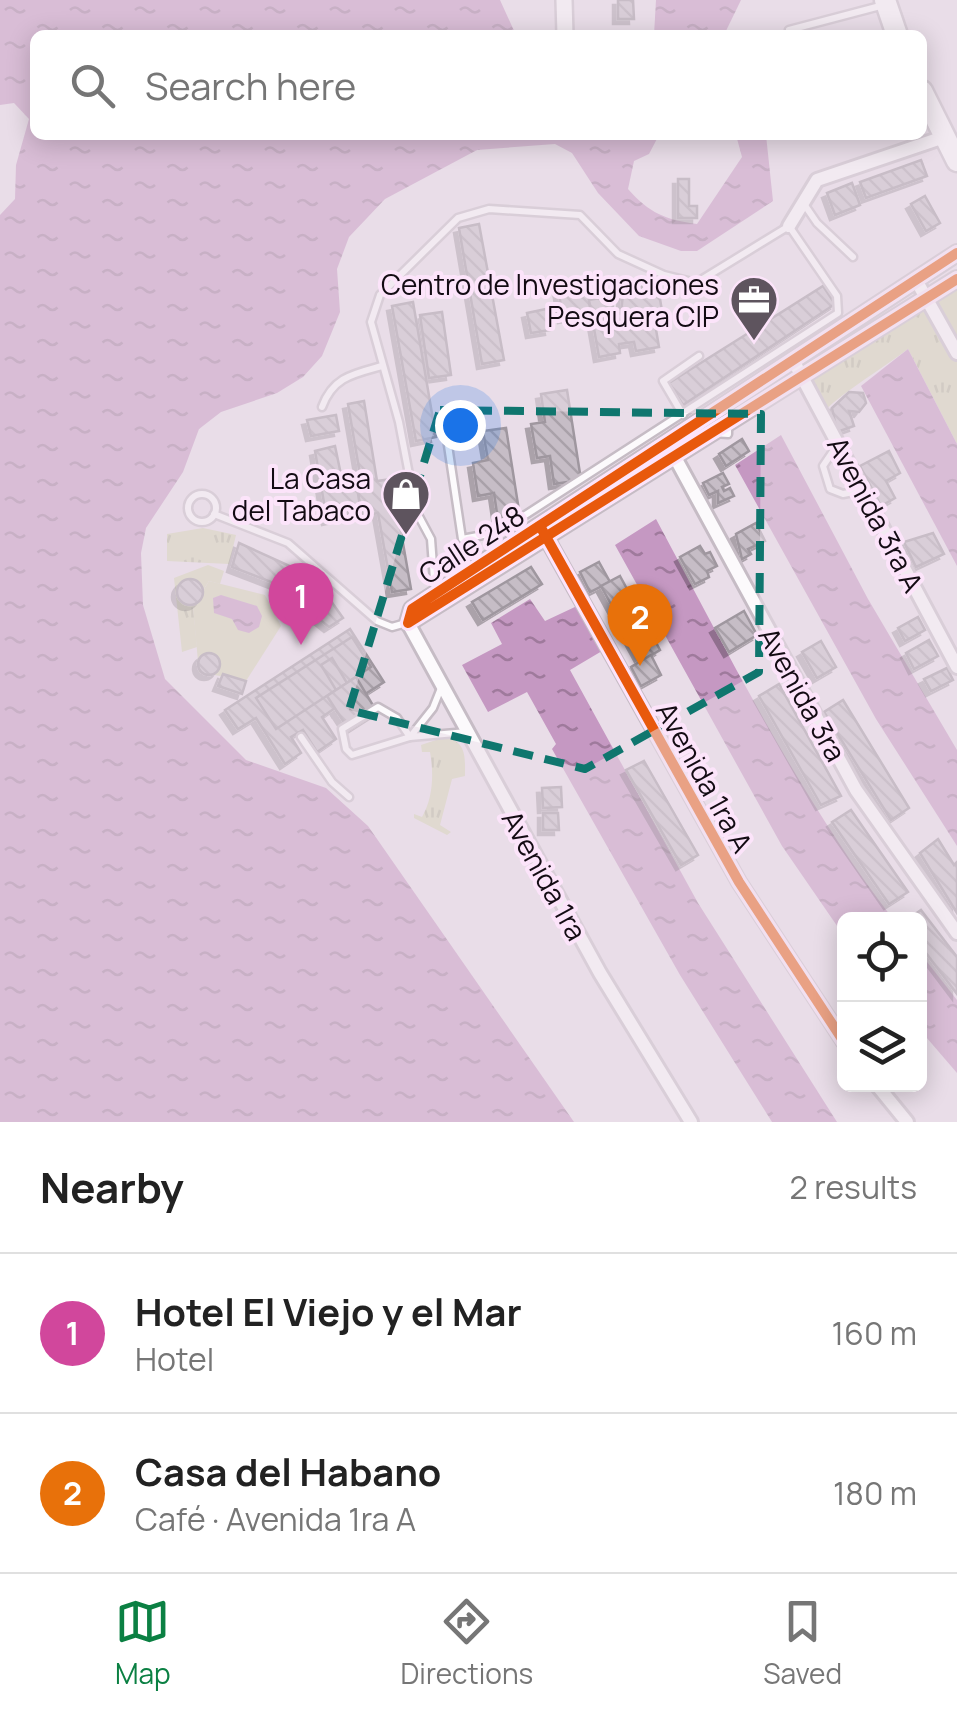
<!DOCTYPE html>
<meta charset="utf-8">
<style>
:root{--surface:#fff;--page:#f6f6f6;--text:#222;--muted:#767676;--line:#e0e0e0;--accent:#0b8043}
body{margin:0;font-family:Manrope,sans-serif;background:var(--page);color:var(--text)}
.controls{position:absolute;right:30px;bottom:30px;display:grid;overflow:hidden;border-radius:15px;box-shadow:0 5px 25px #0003}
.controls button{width:90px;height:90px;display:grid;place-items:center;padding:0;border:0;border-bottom:2px solid var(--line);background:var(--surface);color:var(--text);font:50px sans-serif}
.you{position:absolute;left:460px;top:425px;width:35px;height:35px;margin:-25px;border:8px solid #fff;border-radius:50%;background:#1a73e8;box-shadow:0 0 0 15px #1a73e833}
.badge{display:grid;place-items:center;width:65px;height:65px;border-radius:50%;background:var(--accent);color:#fff;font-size:32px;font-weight:700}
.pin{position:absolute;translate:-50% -82px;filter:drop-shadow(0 2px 5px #0008)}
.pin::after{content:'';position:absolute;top:52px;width:35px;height:30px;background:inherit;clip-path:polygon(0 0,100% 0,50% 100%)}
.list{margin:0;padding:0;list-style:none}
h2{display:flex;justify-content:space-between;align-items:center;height:130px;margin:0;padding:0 40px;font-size:42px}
h2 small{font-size:32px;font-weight:400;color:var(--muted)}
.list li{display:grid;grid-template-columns:65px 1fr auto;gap:30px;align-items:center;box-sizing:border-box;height:160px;padding:0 40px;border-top:2px solid var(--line)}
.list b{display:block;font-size:38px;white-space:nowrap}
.list p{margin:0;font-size:32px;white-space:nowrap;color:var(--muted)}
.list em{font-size:32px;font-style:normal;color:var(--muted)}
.icon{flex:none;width:55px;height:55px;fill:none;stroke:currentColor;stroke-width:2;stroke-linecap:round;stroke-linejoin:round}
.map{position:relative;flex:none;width:957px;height:1122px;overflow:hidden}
.search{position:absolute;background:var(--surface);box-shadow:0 5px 25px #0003;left:30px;right:30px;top:30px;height:110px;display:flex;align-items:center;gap:25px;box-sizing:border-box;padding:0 35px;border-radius:15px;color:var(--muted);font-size:38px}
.sheet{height:450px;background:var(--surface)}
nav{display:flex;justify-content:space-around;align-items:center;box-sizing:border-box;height:140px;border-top:2px solid var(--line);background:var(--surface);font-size:28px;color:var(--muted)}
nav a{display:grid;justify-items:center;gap:5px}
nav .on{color:var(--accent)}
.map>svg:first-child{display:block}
</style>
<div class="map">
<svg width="957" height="1122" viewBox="0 0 957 1122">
<defs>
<pattern id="grass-tufts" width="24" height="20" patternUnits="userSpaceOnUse" patternTransform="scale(2.5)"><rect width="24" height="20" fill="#d4d5b4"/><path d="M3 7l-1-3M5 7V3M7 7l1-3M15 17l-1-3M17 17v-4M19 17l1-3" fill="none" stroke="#b5b69a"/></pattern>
<pattern id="water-ripples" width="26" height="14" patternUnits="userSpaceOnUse" patternTransform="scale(2.5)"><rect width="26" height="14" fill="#c598c2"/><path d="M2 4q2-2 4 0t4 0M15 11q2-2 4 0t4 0" fill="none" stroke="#9f7a9c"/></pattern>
<pattern id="building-back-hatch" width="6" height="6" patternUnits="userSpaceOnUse" patternTransform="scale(2.5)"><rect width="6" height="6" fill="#c6bdc6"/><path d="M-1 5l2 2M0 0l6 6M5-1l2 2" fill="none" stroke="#a9a1a9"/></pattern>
<filter id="shadow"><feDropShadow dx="-5" dy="5" stdDeviation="0" flood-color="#0004"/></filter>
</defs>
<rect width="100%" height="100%" fill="#e9dde8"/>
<g fill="url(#grass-tufts)">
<path d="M957 281V444L908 349C879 371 850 387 824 411L807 377Z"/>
<path d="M203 528 236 535 229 564 167 561V534Z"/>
<path d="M208 565 224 571 220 584 209 581 193 606 197 647 182 652 174 578Z"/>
<path d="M445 737C467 742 465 757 465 776L452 779 440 825 451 832 447 835 414 818V814L422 817C433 798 434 774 430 752H422L421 745Z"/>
</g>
<path fill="#d4d5b4" d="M209 581 265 595 281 626 246 681 199 672 193 607Z"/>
<g fill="url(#water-ripples)">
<path d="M0 0H500L516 35H35V135H659L649 154 634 161 628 189C649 213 666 220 697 224L742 157 736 135H766L773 201 697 251H681L639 236 598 193 572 153 555 144 477 150 385 199 349 237 337 269 340 312 322 356 303 377 277 393 221 412 199 429 183 472 146 528 141 553 143 605 165 679 246 760 326 788 368 826 574 1122H0V215L15 199 16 165 29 119 14 103 0 105Z"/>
<path d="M656 0H741L724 35H654Z"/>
<path d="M908 349 957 444V566L861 386Z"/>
<path d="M781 435 868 599 957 750V846L876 719 735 465Z"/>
<path d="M656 519C729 655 799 797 893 919H844V936L782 846 615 545Z"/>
<path d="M221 595 257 606 262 616 259 627 249 633 238 630 232 619 214 613 213 598Z"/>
<path d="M530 599 545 621 577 606 602 651 570 670 698 903 837 1122H772L680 975 552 749 556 744 527 692 488 712 462 665 502 644 491 623Z"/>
<path d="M920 953 957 1000V1073L920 1030Z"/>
</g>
<g fill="url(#building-back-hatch)" stroke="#9f979f" stroke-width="2.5" filter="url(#shadow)">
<path d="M618 0H633L634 19H618Z"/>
<path d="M921 160 927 176 866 198 860 182Z"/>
<path d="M678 179H689V206H697V218H678Z"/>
<path d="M852 183 860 205 835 215 827 193Z"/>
<path d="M925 196 940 223 926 231 911 204Z"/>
<path d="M479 224 504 360 482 364 459 228Z"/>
<path d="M598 279 600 298 589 300 591 313 563 318 558 288Z"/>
<path d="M657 281 662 311 653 312 659 347 636 351 634 342 619 344 620 353 599 357 589 300 611 296 614 315 621 313 623 294Z"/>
<path d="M823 286 835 304 683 405 669 383Z"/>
<path d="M413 302 436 437 416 441 392 306Z"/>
<path d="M546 309 550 330 531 333 527 313Z"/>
<path d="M442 312 451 375 429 378 420 315Z"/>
<path d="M567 390 581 480 554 484 550 456 537 458 531 424 545 422 541 394Z"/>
<path d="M849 392 863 393 866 403 859 412 849 411 854 426 837 432 832 408Z"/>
<path d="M364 401 377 481 399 478 405 507 397 509 411 589 392 592 378 513 362 516 357 487 362 486 348 404Z"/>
<path d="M336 415 339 431 311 436 307 420Z"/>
<path d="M506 428 520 517 498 520 494 493 478 496 473 463 488 460 483 431Z"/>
<path d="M742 439 749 451 726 466 719 454Z"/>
<path d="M335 446 344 489 357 487 361 513 327 520 315 451Z"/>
<path d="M889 451 900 473 886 481 895 498 881 506 860 466Z"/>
<path d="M723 473 729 484 722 487 724 491 730 488 734 496 718 503V491L709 495 703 483Z"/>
<path d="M756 523 765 541 748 549 751 554 742 559 736 534Z"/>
<path d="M933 533 944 554 916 567 904 542Z"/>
<path d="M239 543 303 572 321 587 343 618 329 627 274 583 232 567Z"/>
<path d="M700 546 705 554 710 552 717 566 707 571 709 577 695 584 680 557Z"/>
<path d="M599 562 610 582 590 592 580 572Z"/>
<path d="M531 567 542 584 483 620 472 602Z"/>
<path d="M620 576 660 650 642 661 601 586Z"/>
<circle cx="190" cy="592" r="13"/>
<path d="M744 611 757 635 729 652 715 628Z"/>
<path d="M918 617 925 630 905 641 898 628Z"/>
<path d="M350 629 384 682 337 712 335 708 322 717 336 739 317 752 303 730 291 737 301 753 285 764 256 718 238 729 225 710Z"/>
<path d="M352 637 371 667 276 729 256 698Z"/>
<path d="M929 640 938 656 914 669 906 653Z"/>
<path d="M821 641 836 667 817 678 802 652Z"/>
<circle cx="209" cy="664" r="11"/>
<path d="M651 655 661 675 641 686 631 667Z"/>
<path d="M332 658 347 683 336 690 321 665Z"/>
<path d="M947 668 953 680 931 691 924 679Z"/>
<path d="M223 674 246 681 242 694 218 686Z"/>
<path d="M356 677 377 712 349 730 327 696Z"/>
<path d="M779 684 841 796 821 805 759 696Z"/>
<path d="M843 700 909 808 891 820 824 712Z"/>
<path d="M644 761 698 855 681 865 626 770Z"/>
<path d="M561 787 562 807 543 808 542 788Z"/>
<path d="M851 810 908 892 889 904 832 822Z"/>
<path d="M543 813H558L559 830H543Z"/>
<path d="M938 839 954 865 957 862V913L920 853Z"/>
<path d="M921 910 957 957V994L920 945V919H908Z"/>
</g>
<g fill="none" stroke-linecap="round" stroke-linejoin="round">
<g stroke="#c6bcc5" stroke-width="11">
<g id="service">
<path d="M789 30 884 5"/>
<path d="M804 204 817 223 853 257"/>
<path d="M322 407C333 377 353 374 382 366"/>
<path d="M683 415 663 381 699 356"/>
<path d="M713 433 728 434V424"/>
<path d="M838 444 823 466 830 489 843 494 864 490"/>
<circle cx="202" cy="508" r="14"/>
<path d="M214 514 288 543 377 621 392 627 406 623"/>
<path d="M435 593 431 539 416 511 399 422 371 322 380 295 458 218 489 209 580 215 618 254 664 275 696 283 789 226 837 296 838 313 499 532 462 539 446 432"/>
<path d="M441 688 433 708 410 737 467 732"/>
<path d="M378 707 397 718 410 737 352 755 346 749 342 729Z"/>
<path d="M301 737 332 782 349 797"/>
</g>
</g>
<g stroke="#c6bcc5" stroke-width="18">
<g id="minor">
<path d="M789 226 817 180 944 137"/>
<path d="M916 280 957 353"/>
<path d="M793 360 957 667"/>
<path d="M671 450 856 790 957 933"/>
<path d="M541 528 739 882 844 1042"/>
<path d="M408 623 600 973 691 1122"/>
<path d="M876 1084 907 1122"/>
</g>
</g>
<g stroke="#c6bcc5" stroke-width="20">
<g id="tertiary">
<path d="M564 0 565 35"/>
<path d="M957 253 412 609 408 623 957 279"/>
</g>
</g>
<g stroke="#c6bcc5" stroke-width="25">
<g id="trunk">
<path d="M885 0 897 35"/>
<path d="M922 91 957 161"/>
</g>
</g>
<use href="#service" stroke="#fcfafc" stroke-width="6"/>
<use href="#minor" stroke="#fcfafc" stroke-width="12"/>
<use href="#tertiary" stroke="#fcfafc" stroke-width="15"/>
<use href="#trunk" stroke="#fcfafc" stroke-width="20"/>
<g stroke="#fce4fa" stroke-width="16">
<g id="cycleway">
<path d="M957 253 412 609 408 623 957 279"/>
<path d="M540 526 739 882 844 1042"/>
</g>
</g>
<use href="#cycleway" stroke="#e8590c" stroke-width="10"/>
</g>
<path d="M0 0H957V1122H0ZM440 410 761 414 759 672 585 769 349 710Z" fill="#e9dde8" fill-opacity=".55" fill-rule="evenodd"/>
<path fill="none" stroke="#0f766e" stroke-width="8" stroke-dasharray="20 12" stroke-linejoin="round" d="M440 410 761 414 759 672 585 769 349 710Z"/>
<defs>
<g id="office-pin" transform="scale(2.5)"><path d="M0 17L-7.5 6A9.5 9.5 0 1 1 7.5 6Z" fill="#5e545e" stroke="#fce4fa"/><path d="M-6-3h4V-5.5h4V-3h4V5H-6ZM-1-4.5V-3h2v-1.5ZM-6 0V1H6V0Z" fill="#fff"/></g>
<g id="shop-pin" transform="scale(2.5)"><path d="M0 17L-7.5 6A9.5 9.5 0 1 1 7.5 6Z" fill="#5e545e" stroke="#fce4fa"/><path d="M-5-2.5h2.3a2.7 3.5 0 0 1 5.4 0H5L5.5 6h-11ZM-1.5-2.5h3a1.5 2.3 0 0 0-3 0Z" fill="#fff"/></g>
</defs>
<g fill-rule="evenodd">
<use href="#office-pin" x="754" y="300"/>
<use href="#shop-pin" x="406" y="494"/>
</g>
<g text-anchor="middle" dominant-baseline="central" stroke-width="8" stroke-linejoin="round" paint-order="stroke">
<g font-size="28" fill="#130b13" stroke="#fce4fa" text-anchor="end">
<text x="719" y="284">Centro de Investigaciones<tspan x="719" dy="32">Pesquera CIP</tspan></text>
<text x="371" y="478">La Casa<tspan x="371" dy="32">del Tabaco</tspan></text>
</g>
<g font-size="28" fill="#130b13" stroke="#fce4fa">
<text transform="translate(876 514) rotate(62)">Avenida 3ra A</text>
<text transform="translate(471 544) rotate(-33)">Calle 248</text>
<text transform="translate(803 694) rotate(61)">Avenida 3ra</text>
<text transform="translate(705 777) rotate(61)">Avenida 1ra A</text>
<text transform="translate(545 875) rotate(61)">Avenida 1ra</text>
</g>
</g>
</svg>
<div class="controls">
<button><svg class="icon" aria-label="locate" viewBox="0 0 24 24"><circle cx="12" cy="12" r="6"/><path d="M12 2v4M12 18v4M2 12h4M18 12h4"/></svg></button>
<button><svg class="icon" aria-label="layers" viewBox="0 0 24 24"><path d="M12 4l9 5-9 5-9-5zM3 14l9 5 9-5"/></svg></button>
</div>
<div class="you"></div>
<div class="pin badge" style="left:301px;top:645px;background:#d1479c">1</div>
<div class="pin badge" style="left:640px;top:666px;background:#e8710a">2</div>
<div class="search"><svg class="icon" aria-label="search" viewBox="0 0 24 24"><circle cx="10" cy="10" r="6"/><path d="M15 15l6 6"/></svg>Search here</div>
</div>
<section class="sheet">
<h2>Nearby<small>2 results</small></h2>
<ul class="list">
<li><span class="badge" style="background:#d1479c">1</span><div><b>Hotel El Viejo y el Mar</b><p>Hotel</p></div><em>160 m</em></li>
<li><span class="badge" style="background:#e8710a">2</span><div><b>Casa del Habano</b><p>Café · Avenida 1ra A</p></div><em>180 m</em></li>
</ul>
</section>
<nav>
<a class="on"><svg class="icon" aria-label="map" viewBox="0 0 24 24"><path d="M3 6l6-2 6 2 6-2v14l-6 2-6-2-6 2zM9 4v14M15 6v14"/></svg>Map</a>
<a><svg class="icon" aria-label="directions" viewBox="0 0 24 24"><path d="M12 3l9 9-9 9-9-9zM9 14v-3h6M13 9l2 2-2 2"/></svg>Directions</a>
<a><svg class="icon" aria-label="saved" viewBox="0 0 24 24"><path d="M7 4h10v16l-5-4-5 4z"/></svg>Saved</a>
</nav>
